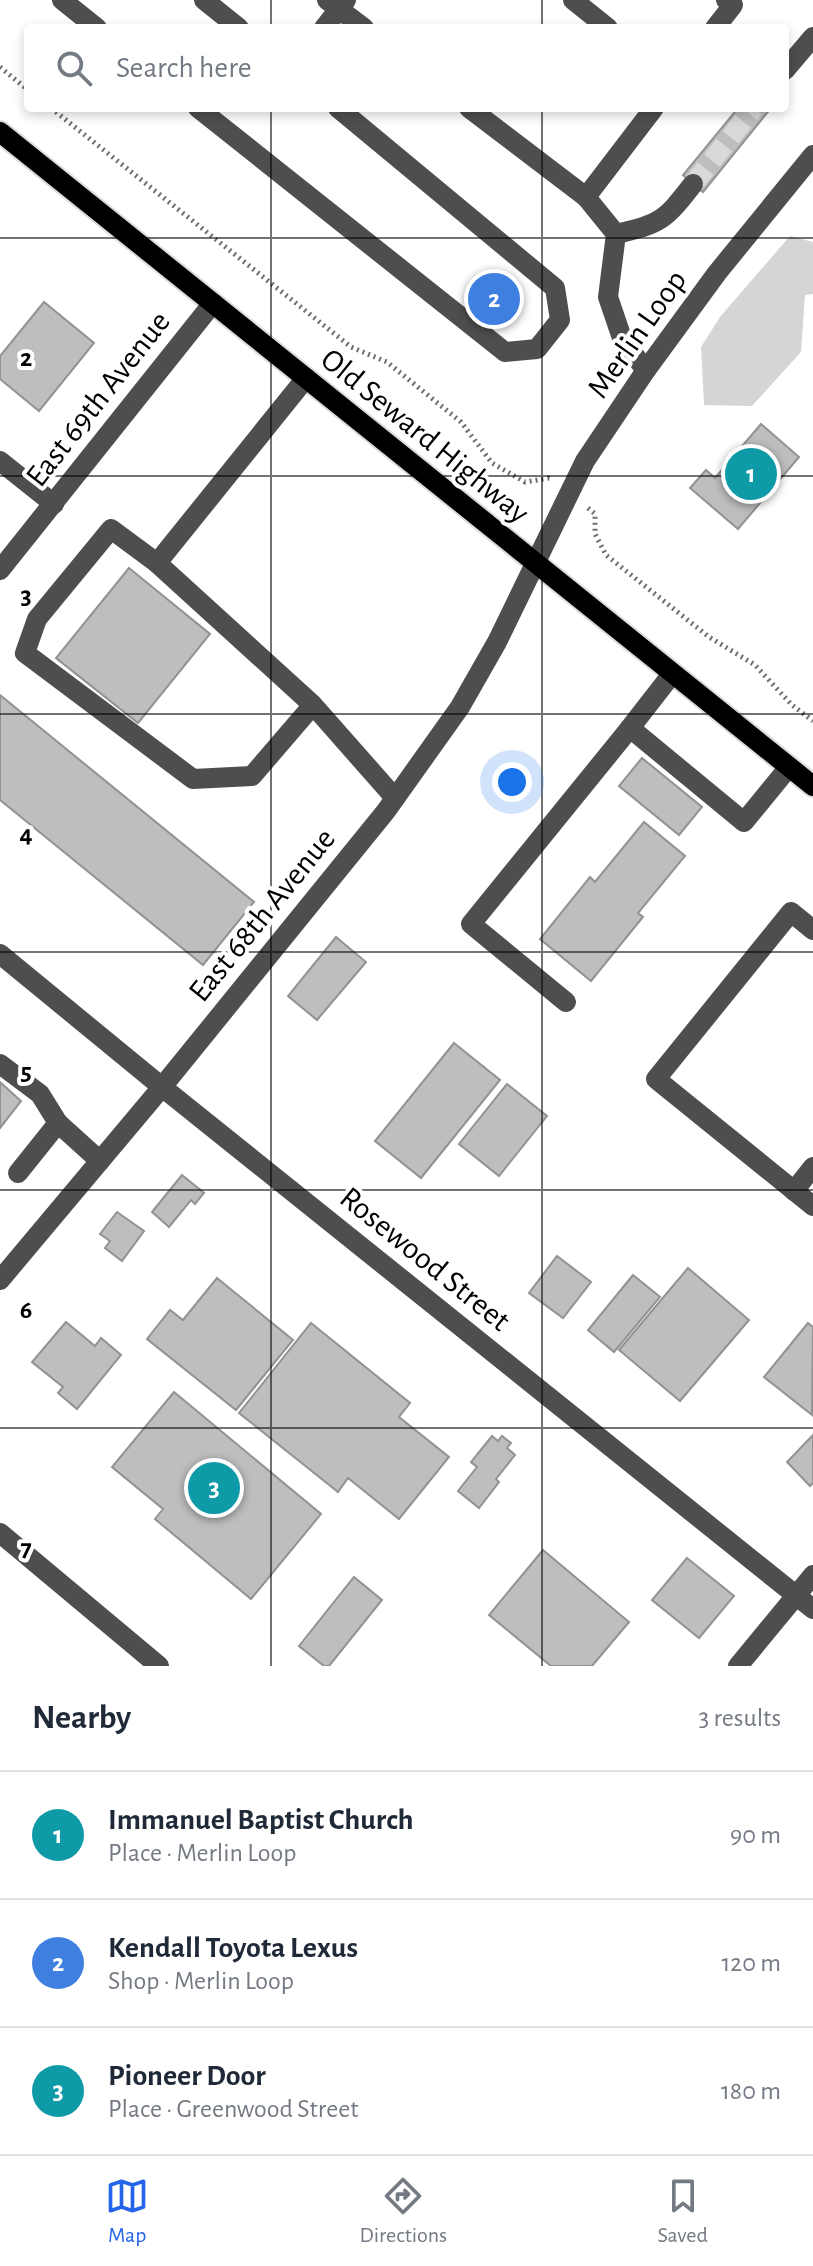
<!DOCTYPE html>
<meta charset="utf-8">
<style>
:root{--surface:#fff;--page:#f6f6f7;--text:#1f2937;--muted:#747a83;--line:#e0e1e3;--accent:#2563eb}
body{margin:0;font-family:"Alegreya Sans",sans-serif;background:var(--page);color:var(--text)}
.you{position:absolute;left:512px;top:782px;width:28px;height:28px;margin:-20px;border:6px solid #fff;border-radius:50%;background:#1a73e8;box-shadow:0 0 0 12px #1a73e833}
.badge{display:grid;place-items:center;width:52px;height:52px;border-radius:50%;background:var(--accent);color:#fff;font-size:26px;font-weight:700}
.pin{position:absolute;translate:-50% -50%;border:4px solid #fff;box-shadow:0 2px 8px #0006}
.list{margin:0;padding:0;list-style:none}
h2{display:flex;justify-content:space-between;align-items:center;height:104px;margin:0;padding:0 32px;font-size:34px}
h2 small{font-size:26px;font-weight:400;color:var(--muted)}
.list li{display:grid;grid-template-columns:52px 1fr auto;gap:24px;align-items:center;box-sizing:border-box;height:128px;padding:0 32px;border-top:2px solid var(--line)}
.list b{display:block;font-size:30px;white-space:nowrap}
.list p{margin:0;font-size:26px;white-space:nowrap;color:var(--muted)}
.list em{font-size:26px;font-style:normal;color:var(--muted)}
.icon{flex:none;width:44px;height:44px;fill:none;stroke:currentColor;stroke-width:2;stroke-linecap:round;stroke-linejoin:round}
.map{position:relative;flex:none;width:813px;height:1666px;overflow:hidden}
.search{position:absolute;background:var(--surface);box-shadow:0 4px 12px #0003;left:24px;right:24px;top:24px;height:88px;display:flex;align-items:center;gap:20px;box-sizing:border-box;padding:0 28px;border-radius:8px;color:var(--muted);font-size:30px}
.sheet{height:488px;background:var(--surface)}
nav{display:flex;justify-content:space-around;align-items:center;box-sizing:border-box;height:112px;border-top:2px solid var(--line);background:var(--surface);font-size:22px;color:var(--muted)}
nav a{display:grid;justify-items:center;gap:4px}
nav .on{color:var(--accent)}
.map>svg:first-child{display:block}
</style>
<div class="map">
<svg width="813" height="1666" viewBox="0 0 813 1666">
<rect width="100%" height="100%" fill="#fff"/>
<path fill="#d5d5d5" d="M790 236 813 242V294L805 295 801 352 752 406 704 405 701 347 720 317Z"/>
<g fill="#bebebe" stroke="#929292" stroke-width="2">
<path d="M738 108H771L703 192 683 175Z"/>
<path d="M44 302 94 343 39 411 0 379V356Z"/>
<path d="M761 424 799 457 738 529 690 488 706 470 715 478Z"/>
<path d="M129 568 210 634 138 723 56 658Z"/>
<path d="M0 695 254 902 203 965 0 800Z"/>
<path d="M642 758 702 807 679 835 619 786Z"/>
<path d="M644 822 685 856 638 913 643 917 591 981 540 939 590 877 595 882Z"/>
<path d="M336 937 366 962 317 1020 288 996Z"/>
<path d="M454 1043 500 1080 421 1178 375 1141Z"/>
<path d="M0 1082 21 1101 0 1128Z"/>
<path d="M507 1084 547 1116 499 1176 459 1144Z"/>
<path d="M182 1175 204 1193 195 1204 191 1200 169 1227 152 1212Z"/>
<path d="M117 1212 144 1231 122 1261 105 1248 110 1241 100 1234Z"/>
<path d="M557 1256 591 1282 563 1318 529 1293Z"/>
<path d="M688 1268 749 1320 680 1401 619 1350Z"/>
<path d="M633 1275 660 1297 614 1352 588 1330Z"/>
<path d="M217 1278 293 1340 236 1410 147 1339 170 1310 183 1320Z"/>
<path d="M66 1322 95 1346 101 1338 121 1355 77 1409 58 1393 63 1387 32 1362Z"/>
<path d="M311 1323 410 1403 399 1417 449 1457 399 1519 348 1478 338 1492 239 1413Z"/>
<path d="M808 1323 813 1327 812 1415 764 1377Z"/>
<path d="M174 1392 321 1514 251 1599 155 1519 163 1509 112 1467Z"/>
<path d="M813 1435V1483L810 1486 787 1462Z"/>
<path d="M492 1436 498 1441 502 1436 511 1443 507 1448 515 1455 496 1479 499 1482 479 1508 458 1491 477 1467 471 1462Z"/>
<path d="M543 1550 629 1622 592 1666H551L489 1615Z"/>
<path d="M687 1558 734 1596 699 1638 652 1600Z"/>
<path d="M354 1577 382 1600 329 1666H324L299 1646Z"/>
</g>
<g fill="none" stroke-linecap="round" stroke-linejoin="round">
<path stroke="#d9d9d9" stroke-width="20" stroke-dasharray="20 10" stroke-linecap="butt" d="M693 184 754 108"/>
<g stroke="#dbdbdb" stroke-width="24">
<path id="major" d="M0 132 813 786"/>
</g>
<g stroke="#707070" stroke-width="5" stroke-dasharray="2 4" stroke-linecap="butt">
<path d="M0 67 28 90"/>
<path d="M51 108 351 347 387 362 461 422 492 463 525 482 549 478 552 480"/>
<path d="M588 508 595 514V534L606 555 709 637 755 665 792 705 813 721"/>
</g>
<g stroke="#4e4e4e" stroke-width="20">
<path d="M62 0 97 28"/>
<path d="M204 0 239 28"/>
<path d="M327 0 364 28"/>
<path d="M573 0 608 28"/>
<path d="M324 28 346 0"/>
<path d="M715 28 733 5 726 0"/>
<path d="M785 70 813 37"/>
<path d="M198 108 505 352 537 349 560 320 555 288 338 108"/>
<path d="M469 108 586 197 654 108"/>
<path d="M586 197 616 234 608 297 623 341 646 370"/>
<path d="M616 234C661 224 665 220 693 184"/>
<path d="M0 461 54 504"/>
<path d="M157 563 306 378"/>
<path d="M0 570 213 303"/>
<path d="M672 674 630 728 744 822 789 767"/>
<path d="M313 705 252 776 193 779 25 653 37 619 111 529 157 563 313 705 395 798"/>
<path d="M813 930 791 912 656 1079 813 1206"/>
<path d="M0 954 162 1087 813 1609"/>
<path d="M566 1002 471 924 630 728"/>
<path d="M0 1064 40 1094 58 1123"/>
<path d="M18 1173 58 1123 100 1161"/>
<path d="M794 1191 813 1167"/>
<path d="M0 1280 162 1087 386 811 460 707 497 642 585 461 646 370 717 273 813 155"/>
<path d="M0 1533 159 1666"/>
<path d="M738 1666 813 1575"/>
</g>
<use href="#major" stroke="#000" stroke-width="20"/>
</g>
<path fill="none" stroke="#000" stroke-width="2" stroke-opacity="0.55" d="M271 0V28M542 0V28M271 108V1666M542 108V1666M0 238H813M0 476H813M0 714H813M0 952H813M0 1190H813M0 1428H813"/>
<g text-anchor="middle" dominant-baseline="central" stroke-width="8" stroke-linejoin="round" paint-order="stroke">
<g font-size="32" fill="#000" stroke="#fff">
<text transform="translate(637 334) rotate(-55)">Merlin Loop</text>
<text transform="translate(98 399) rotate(-52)">East 69th Avenue</text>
<text transform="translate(425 436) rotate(39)">Old Seward Highway</text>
<text transform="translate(262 915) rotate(-51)">East 68th Avenue</text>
<text transform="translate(425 1259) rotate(39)">Rosewood Street</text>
</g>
</g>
<g font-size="26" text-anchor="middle" font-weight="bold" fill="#000" stroke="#fff" stroke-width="8" stroke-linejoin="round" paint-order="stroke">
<text x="26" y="366">2</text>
<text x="26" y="604">3</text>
<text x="26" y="842">4</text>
<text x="26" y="1080">5</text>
<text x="26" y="1318">6</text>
<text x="26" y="1556">7</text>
</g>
</svg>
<div class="you"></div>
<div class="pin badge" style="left:751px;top:474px;background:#0f9aa8">1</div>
<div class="pin badge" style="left:494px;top:299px;background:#3f7fe0">2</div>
<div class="pin badge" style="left:214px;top:1488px;background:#0f9aa8">3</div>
<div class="search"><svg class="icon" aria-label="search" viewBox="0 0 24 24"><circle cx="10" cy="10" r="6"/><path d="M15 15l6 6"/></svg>Search here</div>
</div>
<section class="sheet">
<h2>Nearby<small>3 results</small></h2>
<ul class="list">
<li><span class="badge" style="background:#0f9aa8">1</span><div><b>Immanuel Baptist Church</b><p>Place · Merlin Loop</p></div><em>90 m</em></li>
<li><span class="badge" style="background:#3f7fe0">2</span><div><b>Kendall Toyota Lexus</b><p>Shop · Merlin Loop</p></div><em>120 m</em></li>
<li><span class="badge" style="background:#0f9aa8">3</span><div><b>Pioneer Door</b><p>Place · Greenwood Street</p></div><em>180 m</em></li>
</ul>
</section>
<nav>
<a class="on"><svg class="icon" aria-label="map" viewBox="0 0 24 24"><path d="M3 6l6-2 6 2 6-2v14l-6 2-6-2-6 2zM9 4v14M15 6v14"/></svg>Map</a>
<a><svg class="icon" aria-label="directions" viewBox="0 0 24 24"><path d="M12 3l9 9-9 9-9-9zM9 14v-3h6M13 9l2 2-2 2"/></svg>Directions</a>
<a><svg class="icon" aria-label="saved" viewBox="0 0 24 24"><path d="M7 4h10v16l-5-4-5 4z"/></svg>Saved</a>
</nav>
